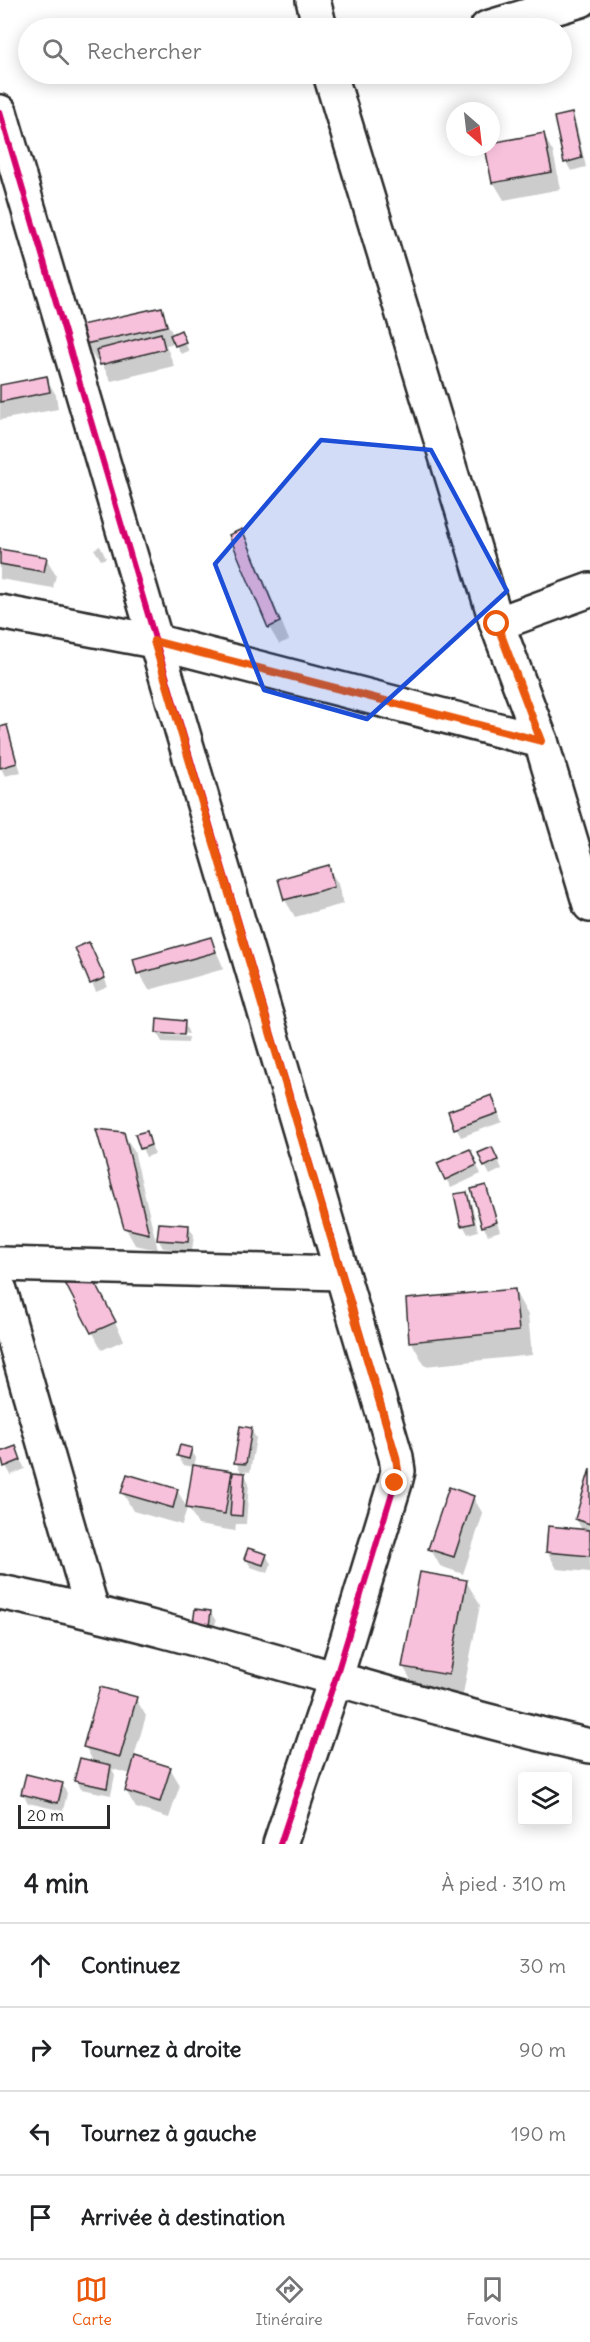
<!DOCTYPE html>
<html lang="fr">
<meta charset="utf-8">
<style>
:root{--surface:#fff;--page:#f6f6f6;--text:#202124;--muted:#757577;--line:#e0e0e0;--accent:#ea580c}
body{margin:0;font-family:Delius,sans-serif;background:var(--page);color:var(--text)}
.controls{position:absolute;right:18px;bottom:18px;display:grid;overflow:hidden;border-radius:6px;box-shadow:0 3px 15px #0003}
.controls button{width:54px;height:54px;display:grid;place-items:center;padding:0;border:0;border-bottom:2px solid var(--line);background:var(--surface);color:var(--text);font:30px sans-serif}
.compass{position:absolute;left:446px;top:102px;width:54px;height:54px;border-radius:50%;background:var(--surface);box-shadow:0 3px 15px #0003;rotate:152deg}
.scale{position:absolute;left:18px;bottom:15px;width:92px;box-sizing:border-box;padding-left:6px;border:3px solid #2b2b2b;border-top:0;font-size:16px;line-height:21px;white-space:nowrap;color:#2b2b2b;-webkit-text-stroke:4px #fff;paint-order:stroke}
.stop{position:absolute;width:18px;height:18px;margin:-14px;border:4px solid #ea580c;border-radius:50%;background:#fff}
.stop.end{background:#ea580c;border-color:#fff;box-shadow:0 2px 6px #0008}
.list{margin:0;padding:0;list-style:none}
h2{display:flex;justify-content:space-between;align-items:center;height:78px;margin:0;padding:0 24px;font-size:26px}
h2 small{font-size:20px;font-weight:400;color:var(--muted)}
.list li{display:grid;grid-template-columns:39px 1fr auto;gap:18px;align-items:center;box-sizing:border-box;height:84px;padding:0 24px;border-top:2px solid var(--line)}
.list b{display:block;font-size:22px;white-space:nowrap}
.list em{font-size:20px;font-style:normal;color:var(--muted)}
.icon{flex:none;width:33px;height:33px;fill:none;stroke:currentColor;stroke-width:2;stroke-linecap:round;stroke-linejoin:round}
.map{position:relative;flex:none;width:590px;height:1844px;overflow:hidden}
.search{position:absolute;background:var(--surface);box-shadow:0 3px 15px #0003;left:18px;right:18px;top:18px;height:66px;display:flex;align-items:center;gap:15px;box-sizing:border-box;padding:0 21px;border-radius:33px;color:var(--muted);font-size:22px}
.sheet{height:414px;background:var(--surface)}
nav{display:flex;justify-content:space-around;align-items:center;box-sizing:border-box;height:84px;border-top:2px solid var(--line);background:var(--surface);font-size:16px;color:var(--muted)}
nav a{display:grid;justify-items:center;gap:3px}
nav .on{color:var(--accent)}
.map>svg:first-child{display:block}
</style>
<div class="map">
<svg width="590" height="1844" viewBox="0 0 590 1844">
<rect width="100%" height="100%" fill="#fff"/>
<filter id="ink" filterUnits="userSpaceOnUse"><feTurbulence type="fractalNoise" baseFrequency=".0167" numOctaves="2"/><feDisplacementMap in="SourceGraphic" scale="12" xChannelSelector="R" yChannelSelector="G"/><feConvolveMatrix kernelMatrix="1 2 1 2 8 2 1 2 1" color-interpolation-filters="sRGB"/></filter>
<g filter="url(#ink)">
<g fill="#0003">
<path d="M571 115 576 124 586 167 571 171 566 162Z"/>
<path d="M543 134 553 152 561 189 504 200 494 183 487 147Z"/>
<path d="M161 309 173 335 180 332 189 351 181 354 175 343 166 345 174 366 111 381 100 360 96 361 86 344Z"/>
<path d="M46 378 56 395 58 409 0 420V386Z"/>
<path d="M241 531 251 548 289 640 279 644 269 627Z"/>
<path d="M100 546 106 558 101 560 94 549Z"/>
<path d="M0 550 46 558 56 575 53 588 0 579Z"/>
<path d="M6 726 21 772 5 776 0 766V728Z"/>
<path d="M328 867 338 884 343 904 295 917 285 900 280 880Z"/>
<path d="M211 939 224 969 149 990 139 973Z"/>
<path d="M77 949 94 953 108 987 96 992Z"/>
<path d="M184 1022 189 1034 161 1032V1035L189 1037 188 1043 162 1042 157 1033Z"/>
<path d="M492 1097 502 1122 461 1137 456 1128Z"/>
<path d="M123 1133 134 1151 158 1250 135 1245 125 1227Z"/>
<path d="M146 1133 155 1154 146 1157 142 1148Z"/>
<path d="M497 1157 502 1169 490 1175 485 1166Z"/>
<path d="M474 1159 481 1174 451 1188 446 1179Z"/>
<path d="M485 1187 500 1231 488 1235 483 1226Z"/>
<path d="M466 1193 471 1202 478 1231 468 1234 463 1225Z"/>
<path d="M189 1227 194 1235 192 1251 163 1248 158 1239Z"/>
<path d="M65 1280 98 1289 124 1340 102 1350Z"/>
<path d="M514 1290 528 1315 532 1355 425 1366 411 1341Z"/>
<path d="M251 1429 256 1438 250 1472 243 1471 249 1483 246 1524H236L235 1531 198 1525 188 1507 194 1467 183 1465 178 1456 191 1450 196 1458 194 1466 231 1472 234 1478 242 1474 236 1462Z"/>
<path d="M15 1448 25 1469 11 1475 6 1466Z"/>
<path d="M590 1474V1572L557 1569 547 1551 583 1531 576 1519Z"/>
<path d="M177 1490 187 1508 182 1525 133 1511 123 1493Z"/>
<path d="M473 1497 483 1514 463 1574 440 1566 430 1548Z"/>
<path d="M266 1555 271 1564 268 1573 251 1567 246 1559Z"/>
<path d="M466 1581 480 1605 462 1699 417 1691 403 1666Z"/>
<path d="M211 1613 216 1621 213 1634 199 1633Z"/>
<path d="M136 1699 146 1716 134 1757 170 1768 180 1785 169 1818 136 1808 126 1791 131 1774 112 1769 115 1775 111 1795 81 1789 76 1780 94 1763 85 1746Z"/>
<path d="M62 1784 67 1793 63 1811 28 1803 23 1794Z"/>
</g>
<g fill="#f7c1db" stroke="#2b2b2b" stroke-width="1.5">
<path d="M572 113 582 158 564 163 554 117Z"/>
<path d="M544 133 552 172 492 183 485 147H491V143Z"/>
<path d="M162 307 167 326 85 344 81 325Z"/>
<path d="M181 330 186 342 175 346 170 335Z"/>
<path d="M161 333 165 349 100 365 96 350Z"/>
<path d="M47 376 50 392 0 402V385Z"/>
<path d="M242 529 280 622 268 628 229 535Z"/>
<path d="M0 549 47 557 44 572 0 564Z"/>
<path d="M7 725 17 763 0 768V727Z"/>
<path d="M329 865 334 887 284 900 278 879Z"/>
<path d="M211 937 216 952 137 974 133 959Z"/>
<path d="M89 942 105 978 90 984 75 948Z"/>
<path d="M157 1018 185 1021 184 1035 156 1033Z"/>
<path d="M492 1095 498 1113 454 1129 448 1111Z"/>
<path d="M96 1129 124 1132 149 1234 124 1228Z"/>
<path d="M147 1131 151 1145 140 1149 135 1134Z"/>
<path d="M492 1147 498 1160 484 1167 478 1153Z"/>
<path d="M470 1149 477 1165 445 1180 437 1163Z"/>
<path d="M486 1185 497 1222 482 1227 471 1189Z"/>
<path d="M467 1192 474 1223 461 1226 454 1194Z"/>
<path d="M159 1223 189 1225 188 1242 157 1240Z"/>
<path d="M88 1269 116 1322 91 1333 63 1279Z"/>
<path d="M515 1289 519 1331 409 1342 406 1299Z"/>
<path d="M240 1426 252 1428 246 1464 234 1463Z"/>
<path d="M180 1445 192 1448 189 1459 177 1456Z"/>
<path d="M16 1446 21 1460 4 1467 0 1452Z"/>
<path d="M193 1465 232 1471 225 1514 186 1508Z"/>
<path d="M590 1469V1524L575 1519Z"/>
<path d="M233 1472 245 1473 242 1516 230 1515Z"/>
<path d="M127 1474 178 1489 173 1508 121 1493Z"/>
<path d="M449 1487 474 1496 454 1557 428 1549Z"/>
<path d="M548 1526 590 1530V1556L546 1552Z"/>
<path d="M248 1548 267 1554 263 1565 244 1559Z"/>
<path d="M420 1572 467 1580 449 1675 402 1667Z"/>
<path d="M195 1609 211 1611 209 1626 193 1624Z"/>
<path d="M100 1687 137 1697 120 1757 83 1747Z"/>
<path d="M135 1756 171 1767 160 1802 125 1791Z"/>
<path d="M80 1758 111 1765 107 1788 74 1781Z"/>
<path d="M26 1774 63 1783 58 1803 21 1794Z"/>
</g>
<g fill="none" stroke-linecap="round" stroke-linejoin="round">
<g stroke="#2b2b2b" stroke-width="38">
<g id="minor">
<path d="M313 0 320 28"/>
<path d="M487 28 581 0"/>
<path d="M330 74 497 624 541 741 590 905"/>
<path d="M0 112 396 1457 398 1471 395 1483 335 1680 280 1844"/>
<path d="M0 612 154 641 541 741"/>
<path d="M497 624 590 590"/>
<path d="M0 1264 341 1273"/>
<path d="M0 1290 92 1610"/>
<path d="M0 1592C199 1632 392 1701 590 1746"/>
</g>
</g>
<use href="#minor" stroke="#fff" stroke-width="33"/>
<g stroke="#fff" stroke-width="10">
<path id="cycleway" d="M0 112 396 1457 398 1471 395 1483 335 1680 280 1844"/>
</g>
<use href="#cycleway" stroke="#d6006c" stroke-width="6"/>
</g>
</g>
<g fill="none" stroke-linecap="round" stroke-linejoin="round" filter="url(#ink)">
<path stroke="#ea580c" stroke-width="8" d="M395 1483 398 1471 396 1457 154 641 541 741 497 624"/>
</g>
<path fill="#1d4ed8" fill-opacity="0.2" stroke="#1d4ed8" stroke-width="4.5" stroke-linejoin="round" d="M321 440 431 450 507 591 367 719 264 690 215 564Z"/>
</svg>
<div class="controls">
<button><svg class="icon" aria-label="layers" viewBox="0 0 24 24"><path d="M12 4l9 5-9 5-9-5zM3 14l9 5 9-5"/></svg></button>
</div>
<svg class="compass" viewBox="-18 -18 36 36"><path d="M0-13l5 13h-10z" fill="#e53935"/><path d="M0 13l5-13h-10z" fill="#757577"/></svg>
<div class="scale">20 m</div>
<div class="stop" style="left:497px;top:624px"></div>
<div class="stop end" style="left:395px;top:1483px"></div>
<div class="search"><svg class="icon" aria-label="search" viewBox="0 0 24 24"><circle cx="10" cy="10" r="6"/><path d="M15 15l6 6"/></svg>Rechercher</div>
</div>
<section class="sheet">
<h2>4 min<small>À pied · 310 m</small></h2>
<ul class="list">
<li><svg class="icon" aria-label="ahead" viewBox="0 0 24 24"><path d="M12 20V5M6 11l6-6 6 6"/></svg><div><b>Continuez</b></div><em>30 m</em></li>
<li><svg class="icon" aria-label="right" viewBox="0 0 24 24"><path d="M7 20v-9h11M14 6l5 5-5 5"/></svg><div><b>Tournez à droite</b></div><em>90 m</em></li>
<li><svg class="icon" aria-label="left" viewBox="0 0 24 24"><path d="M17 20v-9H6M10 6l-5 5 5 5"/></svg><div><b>Tournez à gauche</b></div><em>190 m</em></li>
<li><svg class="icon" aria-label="arrive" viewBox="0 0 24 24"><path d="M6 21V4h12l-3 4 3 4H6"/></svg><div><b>Arrivée à destination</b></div></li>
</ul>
</section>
<nav>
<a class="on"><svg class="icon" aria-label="map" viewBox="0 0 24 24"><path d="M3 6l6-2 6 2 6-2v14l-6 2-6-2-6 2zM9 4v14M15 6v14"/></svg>Carte</a>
<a><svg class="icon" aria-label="directions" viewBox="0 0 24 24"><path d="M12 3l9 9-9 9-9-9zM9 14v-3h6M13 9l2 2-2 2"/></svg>Itinéraire</a>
<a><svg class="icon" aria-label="saved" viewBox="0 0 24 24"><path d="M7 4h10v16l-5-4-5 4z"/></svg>Favoris</a>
</nav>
